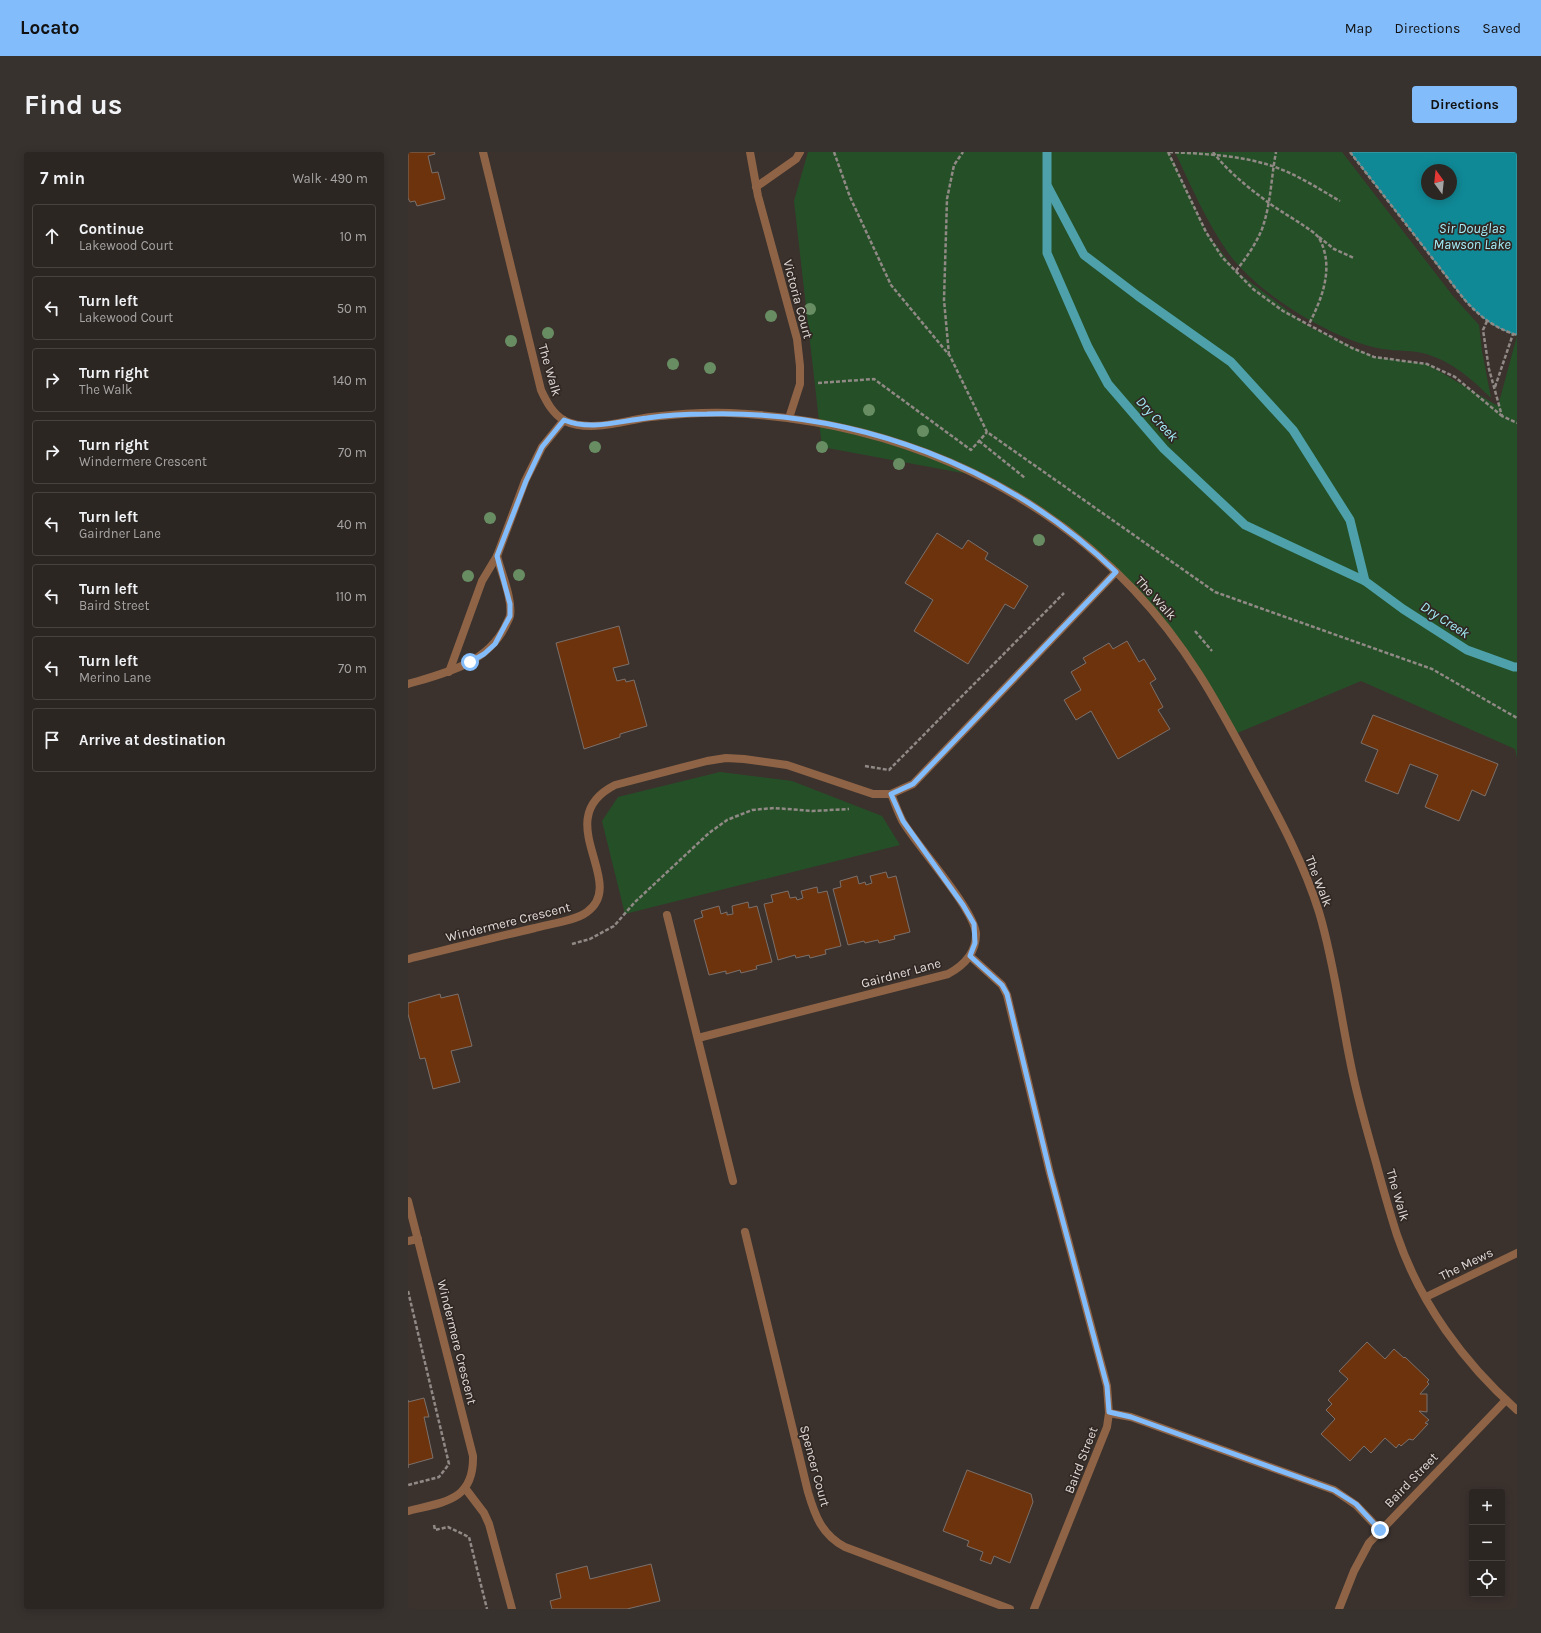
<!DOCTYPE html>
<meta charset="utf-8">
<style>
:root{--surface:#2c2622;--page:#38322f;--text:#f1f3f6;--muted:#a6a5a5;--line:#484340;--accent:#83bcfa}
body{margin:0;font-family:Karla,sans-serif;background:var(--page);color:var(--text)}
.controls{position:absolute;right:12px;bottom:12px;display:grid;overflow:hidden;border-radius:4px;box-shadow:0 2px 10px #0003}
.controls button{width:36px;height:36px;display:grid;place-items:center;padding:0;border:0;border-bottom:1px solid var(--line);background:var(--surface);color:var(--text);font:20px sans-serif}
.compass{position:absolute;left:1013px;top:12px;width:36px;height:36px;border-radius:50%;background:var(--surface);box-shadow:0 2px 10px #0003;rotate:345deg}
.stop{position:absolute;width:12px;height:12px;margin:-9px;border:3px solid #83bcfa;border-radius:50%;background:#fff}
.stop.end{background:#83bcfa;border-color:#fff;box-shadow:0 1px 4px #0008}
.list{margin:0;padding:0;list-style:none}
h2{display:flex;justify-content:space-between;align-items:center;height:52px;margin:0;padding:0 16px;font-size:17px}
h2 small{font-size:13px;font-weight:400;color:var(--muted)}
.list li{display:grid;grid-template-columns:26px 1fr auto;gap:12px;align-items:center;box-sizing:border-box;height:64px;margin:0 8px 8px;padding:0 8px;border:1px solid var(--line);border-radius:4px}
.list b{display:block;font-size:15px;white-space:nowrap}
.list p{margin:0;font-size:13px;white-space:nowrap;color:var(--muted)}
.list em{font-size:13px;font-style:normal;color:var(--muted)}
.icon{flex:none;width:22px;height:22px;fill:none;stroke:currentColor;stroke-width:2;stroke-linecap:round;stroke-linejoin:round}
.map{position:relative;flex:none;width:1109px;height:1457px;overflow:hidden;border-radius:4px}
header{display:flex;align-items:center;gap:24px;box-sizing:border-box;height:56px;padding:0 20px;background:var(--accent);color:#111}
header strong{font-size:19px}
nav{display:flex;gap:22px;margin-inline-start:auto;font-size:14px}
.intro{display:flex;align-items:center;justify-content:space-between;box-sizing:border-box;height:96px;padding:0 24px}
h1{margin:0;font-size:28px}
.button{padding:10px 18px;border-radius:4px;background:var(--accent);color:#111;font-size:14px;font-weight:700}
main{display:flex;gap:24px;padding:0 24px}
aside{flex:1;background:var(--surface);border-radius:4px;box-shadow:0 2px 10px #0003}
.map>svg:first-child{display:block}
</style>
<header>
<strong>Locato</strong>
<nav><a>Map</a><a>Directions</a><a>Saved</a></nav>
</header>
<div class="intro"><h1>Find us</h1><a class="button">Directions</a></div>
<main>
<aside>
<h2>7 min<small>Walk · 490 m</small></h2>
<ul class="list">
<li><svg class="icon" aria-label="ahead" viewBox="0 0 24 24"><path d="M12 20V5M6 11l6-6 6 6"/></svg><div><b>Continue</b><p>Lakewood Court</p></div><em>10 m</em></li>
<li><svg class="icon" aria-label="left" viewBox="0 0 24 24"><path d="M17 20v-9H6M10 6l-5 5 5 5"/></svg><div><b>Turn left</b><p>Lakewood Court</p></div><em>50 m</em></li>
<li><svg class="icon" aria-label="right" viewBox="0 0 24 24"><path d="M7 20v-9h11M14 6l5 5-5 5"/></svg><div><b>Turn right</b><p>The Walk</p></div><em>140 m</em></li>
<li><svg class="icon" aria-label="right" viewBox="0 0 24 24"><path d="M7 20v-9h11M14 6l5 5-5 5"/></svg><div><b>Turn right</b><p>Windermere Crescent</p></div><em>70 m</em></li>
<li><svg class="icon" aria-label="left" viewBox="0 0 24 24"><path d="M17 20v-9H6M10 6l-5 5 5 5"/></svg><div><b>Turn left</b><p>Gairdner Lane</p></div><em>40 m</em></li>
<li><svg class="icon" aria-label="left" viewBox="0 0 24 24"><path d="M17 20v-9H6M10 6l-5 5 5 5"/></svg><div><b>Turn left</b><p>Baird Street</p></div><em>110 m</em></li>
<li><svg class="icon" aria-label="left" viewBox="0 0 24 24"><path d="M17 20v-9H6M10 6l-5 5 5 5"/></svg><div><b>Turn left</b><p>Merino Lane</p></div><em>70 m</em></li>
<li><svg class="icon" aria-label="arrive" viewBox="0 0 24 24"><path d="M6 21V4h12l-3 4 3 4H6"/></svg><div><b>Arrive at destination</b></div></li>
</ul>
</aside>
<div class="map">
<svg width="1109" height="1457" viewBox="0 0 1109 1457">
<rect width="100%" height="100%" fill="#3b322e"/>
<g fill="#255027">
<path d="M400 0H761L798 80 828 119 900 174 966 205 1019 212 1090 254 1109 184V606L1107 597 953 529 827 582 751 466 657 376 576 325 414 295 386 49Z"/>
<path d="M767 0H934L1045 144 1071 173 1074 199 1083 246C1063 226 1039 205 1009 200 994 198 977 199 961 194 915 181 850 141 821 102 799 71 783 34 767 0Z"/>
<path d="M312 620 384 629 474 664 492 693 217 762 194 669 210 645Z"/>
</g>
<path fill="#108996" stroke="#4ea1aa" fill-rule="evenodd" d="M942 0H1109V183C1086 176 1071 164 1056 147ZM1019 18H1043V42H1019Z"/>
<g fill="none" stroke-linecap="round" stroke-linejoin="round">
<g stroke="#4ea1aa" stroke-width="9">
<path d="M639 0V101L680 195 700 232 756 297 837 373 957 429 995 457 1059 498 1106 515H1109"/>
<path d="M640 35 676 103 730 144 823 210 885 278 942 368 957 429"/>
</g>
</g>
<g fill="#6d330c" stroke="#7b706b">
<path d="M0 0H26L27 2 20 4 24 21 30 20 37 47 9 54 7 49 2 50 0 46Z"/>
<path d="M529 381 554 397 560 388 580 401 577 407 620 434 606 457 597 452 560 512 506 479 525 448 497 431Z"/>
<path d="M211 474 221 512 205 516 209 529 217 527 218 530 226 528 239 574 212 582V585L176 597 148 491Z"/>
<path d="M719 489 731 510 736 507 748 527 742 531 755 555 750 558 762 577 710 607 683 559 668 568 656 548 673 538 663 520 678 511 675 506 701 491 705 497Z"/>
<path d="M965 563 1090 612 1077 644 1064 638 1051 669 1017 655 1030 623 1002 612 990 642 957 629 970 598 953 591Z"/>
<path d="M478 720 480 726 488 724 502 780 486 784 487 787 471 791 470 788 457 791 456 789 440 793 425 737 433 735 432 729 449 724 451 732 457 730 458 733 464 731 462 724Z"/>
<path d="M409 735 410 741 419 739 433 794 417 798 418 802 402 806 401 803 388 806 387 803 370 808 356 752 365 750 363 743 380 739 382 746 388 745 389 748 395 746 393 739Z"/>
<path d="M340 750 341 756 349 754 364 810 348 814 349 817 333 821 332 818 318 822V819L301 823 286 768 295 765 293 759 311 754 313 762 319 760V763L325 762 324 754Z"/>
<path d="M32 842 33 846 50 842 64 894 43 899 52 930 25 937 17 906 12 907 0 862V851Z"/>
<path d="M959 1190 977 1207 986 1197 996 1206 997 1205 1021 1228 1019 1230 1021 1232 1012 1242H1019V1260L1011 1259 1021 1268 1017 1271 1020 1272 1005 1288 1001 1287 993 1294 991 1292 988 1296 977 1286 963 1301 956 1294 942 1309 913 1282 927 1267 918 1258 924 1252 920 1248 940 1227 931 1219Z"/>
<path d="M16 1246 21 1265H16L25 1306 0 1313V1316V1248V1250Z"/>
<path d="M559 1318 623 1342 625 1350 602 1411 586 1404 583 1412 572 1408 575 1400 559 1394 561 1389 535 1379Z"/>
<path d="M243 1412 252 1449 219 1457H144L142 1449 153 1446 148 1422 179 1414 182 1427Z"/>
</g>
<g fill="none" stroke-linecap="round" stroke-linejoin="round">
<g stroke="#908985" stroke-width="2.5" stroke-dasharray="4 2" stroke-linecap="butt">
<path d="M426 0 442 45 483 133 542 204 579 280 807 440 1024 517 1109 566"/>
<path d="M760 0 798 80 814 105 845 137 875 159 944 196 966 205 1019 212 1047 225 1094 264"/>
<path d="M761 0C796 2 834 3 867 15 890 23 911 37 932 49"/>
<path d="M805 0C820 20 841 36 861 51 871 59 906 78 911 86 927 115 914 147 900 174"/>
<path d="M942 0 1056 147C1071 164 1086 176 1109 183"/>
<path d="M911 85 926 97 946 106"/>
<path d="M828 119C838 106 848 92 854 77 863 52 863 26 868 0"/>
<path d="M1079 169 1075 178 1081 217 1094 264 1109 271"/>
<path d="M541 203 536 148 539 47 546 13 555 0"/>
<path d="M410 231 466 227 563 298 579 280"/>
<path d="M1087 235 1105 182"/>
<path d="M571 289 617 326"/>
<path d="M787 479 804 499"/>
<path d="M457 614 481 618 656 441"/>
<path d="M164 792 182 787 206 774 227 750 301 681 319 668 344 658 366 656 405 659 441 657"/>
<path d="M0 1139 41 1312 31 1325 0 1333"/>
<path d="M26 1373 27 1378 40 1375 61 1385 79 1457"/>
</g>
<path stroke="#8f6446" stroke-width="8" d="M57 1336 76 1361 81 1372 104 1457"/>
<g stroke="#8f6446" stroke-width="8">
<path d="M75 0 133 238C139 251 145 262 157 269 183 281 217 268 243 265 269 262 296 260 322 261 475 268 620 326 726 438 781 496 811 554 848 623 872 667 896 712 911 760 927 813 933 869 945 923 951 951 959 979 967 1007 974 1033 981 1058 989 1083 1012 1151 1056 1211 1109 1258"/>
<path d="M342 0 350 44 389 187 392 214V232L381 266"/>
<path d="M348 35 388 7 392 0"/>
<path d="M41 520 74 429 89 404 117 329 134 295 156 268"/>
<path d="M0 532C37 521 78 512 97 475 98 472 101 468 102 464 105 448 93 420 89 404"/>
<path d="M259 763 325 1029"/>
<path d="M562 804 594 833 599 843 642 1021 699 1234 701 1261 699 1275 626 1457"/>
<path d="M0 807C42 797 84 786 127 776 141 772 167 769 179 760 221 730 140 667 207 633L299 609 318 606 336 607 379 613 465 642H483L505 632 708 420"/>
<path d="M290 886 540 822C555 814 568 801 568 782 567 758 510 695 495 670 490 661 487 651 483 642"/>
<path d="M0 1049 65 1304C66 1349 36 1350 0 1359"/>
<path d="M337 1080 400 1340C407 1364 414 1383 437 1395L602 1457"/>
<path d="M0 1089 10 1087"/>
<path d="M1018 1145 1109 1101"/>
<path d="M701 1261 723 1265 926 1338 948 1353 972 1378"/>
<path d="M931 1457 946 1419 961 1391 1098 1248"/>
</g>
</g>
<g fill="#688d63">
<circle cx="402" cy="157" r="6"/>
<circle cx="363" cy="164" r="6"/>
<circle cx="140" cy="181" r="6"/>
<circle cx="103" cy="189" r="6"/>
<circle cx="265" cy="212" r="6"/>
<circle cx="302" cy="216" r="6"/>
<circle cx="461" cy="258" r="6"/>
<circle cx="515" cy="279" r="6"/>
<circle cx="187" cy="295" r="6"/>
<circle cx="414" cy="295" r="6"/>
<circle cx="491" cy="312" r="6"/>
<circle cx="82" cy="366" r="6"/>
<circle cx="631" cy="388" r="6"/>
<circle cx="111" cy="423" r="6"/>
<circle cx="60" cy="424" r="6"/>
</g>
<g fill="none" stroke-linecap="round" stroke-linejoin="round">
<path stroke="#83bcfa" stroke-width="5" d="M62 510 76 502 87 492 102 464V452L89 404 118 329 134 295 156 268C183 279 211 269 239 266 259 263 279 262 299 262 449 258 600 315 708 420L505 632 483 642 495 669 555 753 566 772 567 791 562 804 594 833 599 842 642 1021 699 1234 701 1260 723 1265 926 1338 948 1352 972 1378"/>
</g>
<g text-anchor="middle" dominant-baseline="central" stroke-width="3.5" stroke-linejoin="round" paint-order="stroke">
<g font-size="13" fill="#e0dad7" stroke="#312824">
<text transform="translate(390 147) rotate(75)">Victoria Court</text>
<text transform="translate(142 218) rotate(74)">The Walk</text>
<text transform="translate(748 446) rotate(48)">The Walk</text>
<text transform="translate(911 729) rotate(69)">The Walk</text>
<text transform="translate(100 770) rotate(-14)">Windermere Crescent</text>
<text transform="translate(493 821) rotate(-15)">Gairdner Lane</text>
<text transform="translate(990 1043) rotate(74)">The Walk</text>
<text transform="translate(1058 1112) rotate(-26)">The Mews</text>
<text transform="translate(49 1190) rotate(76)">Windermere Crescent</text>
<text transform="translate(673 1308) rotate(-69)">Baird Street</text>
<text transform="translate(407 1314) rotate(75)">Spencer Court</text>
<text transform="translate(1003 1328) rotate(-46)">Baird Street</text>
</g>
<g font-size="14" font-style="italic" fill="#a3eef9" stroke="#312824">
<text x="1064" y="76">Sir Douglas<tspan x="1064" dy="16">Mawson Lake</tspan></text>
<text transform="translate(749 267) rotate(48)">Dry Creek</text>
<text transform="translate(1037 468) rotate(33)">Dry Creek</text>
</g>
</g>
</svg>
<div class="controls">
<button>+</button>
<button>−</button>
<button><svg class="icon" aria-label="locate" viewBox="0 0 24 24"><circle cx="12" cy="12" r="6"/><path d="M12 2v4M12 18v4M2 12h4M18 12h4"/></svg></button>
</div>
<svg class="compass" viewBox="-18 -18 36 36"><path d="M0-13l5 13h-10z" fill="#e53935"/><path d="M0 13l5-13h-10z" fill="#a6a5a5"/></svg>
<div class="stop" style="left:62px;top:510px"></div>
<div class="stop end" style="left:972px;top:1378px"></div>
</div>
</main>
